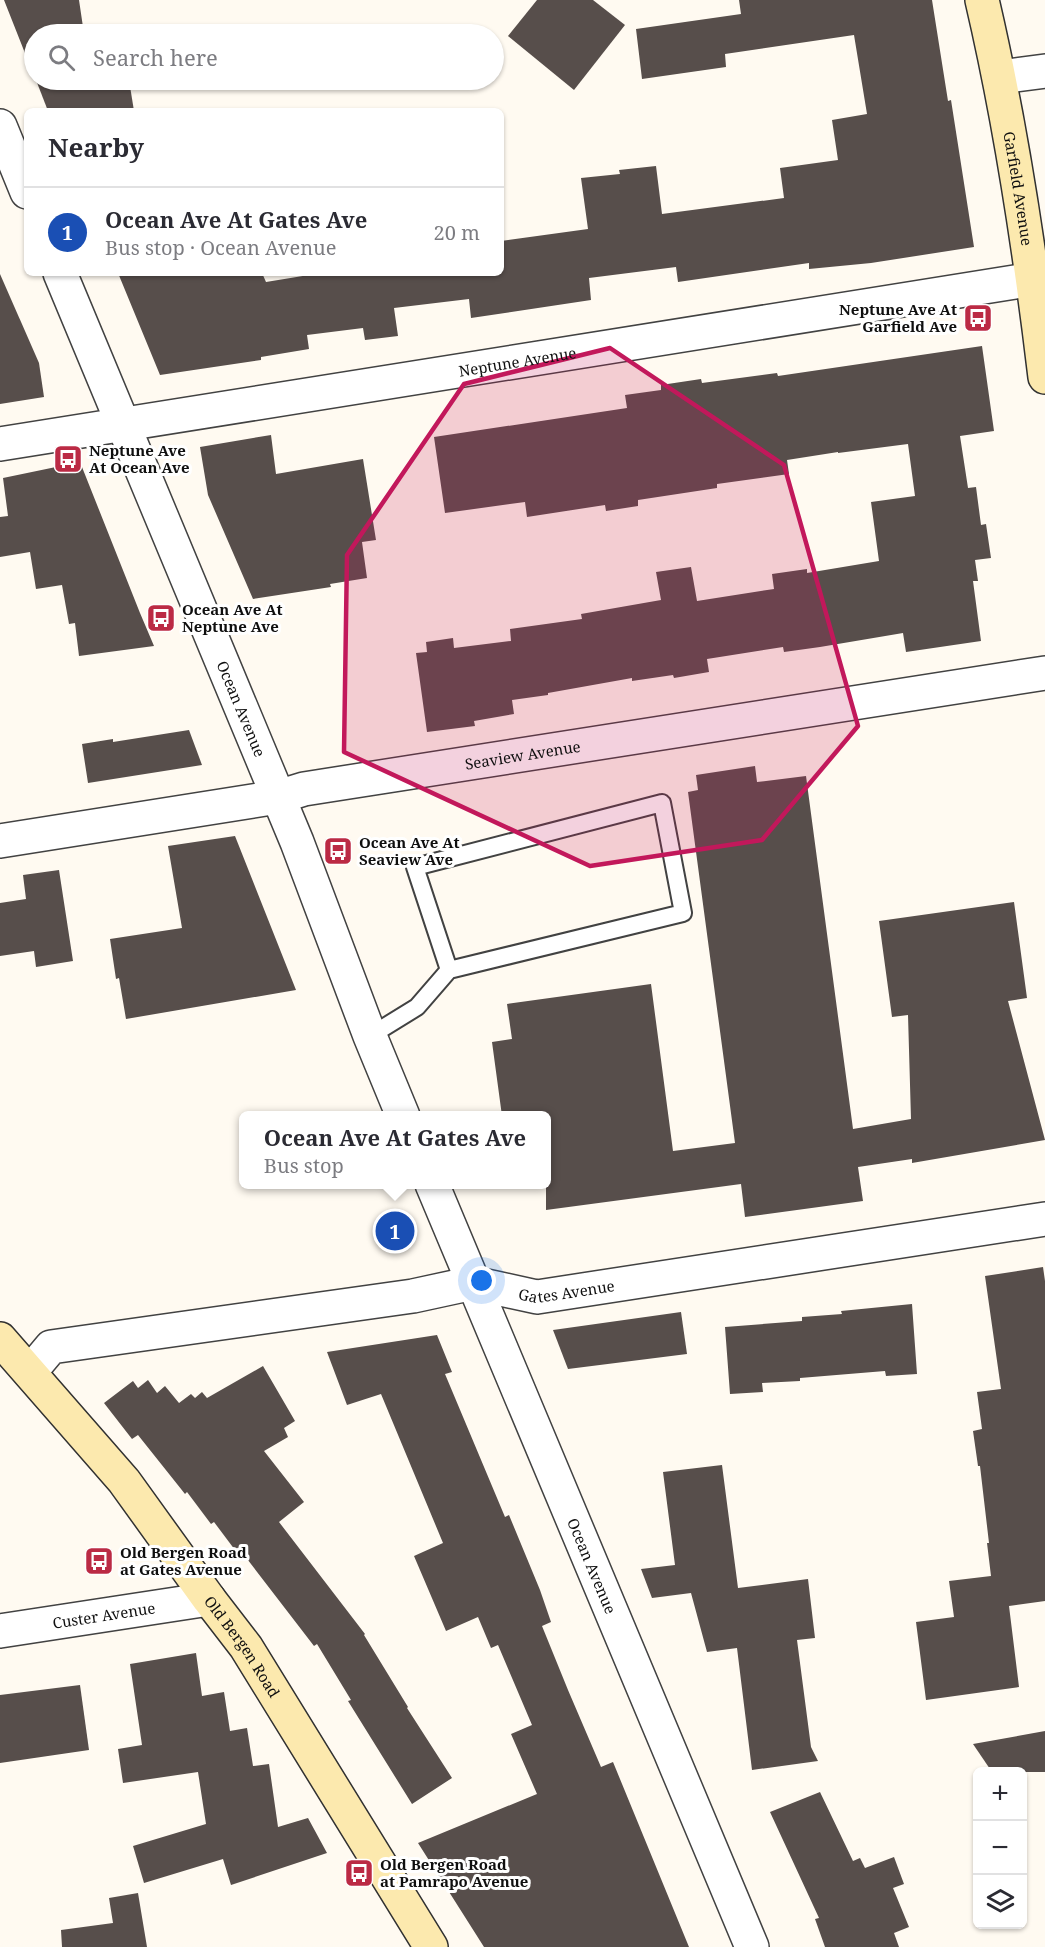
<!DOCTYPE html>
<meta charset="utf-8">
<style>
:root{--surface:#fff;--page:#f2f2f3;--text:#2b2b33;--muted:#7c7c81;--line:#e1e1e2;--accent:#bb2a44}
body{margin:0;font-family:"Noto Serif",serif;background:var(--page);color:var(--text)}
.controls{position:absolute;right:18px;bottom:18px;display:grid;overflow:hidden;border-radius:9px;box-shadow:0 2px 4px #0004}
.controls button{width:54px;height:54px;display:grid;place-items:center;padding:0;border:0;border-bottom:2px solid var(--line);background:var(--surface);color:var(--text);font:30px sans-serif}
.you{position:absolute;left:482px;top:1281px;width:21px;height:21px;margin:-15px;border:4px solid #fff;border-radius:50%;background:#1a73e8;box-shadow:0 0 0 9px #1a73e833}
.badge{display:grid;place-items:center;width:39px;height:39px;border-radius:50%;background:var(--accent);color:#fff;font-size:20px;font-weight:700}
.pin{position:absolute;translate:-50% -50%;border:3px solid #fff;box-shadow:0 2px 6px #0006}
.popup{position:absolute;left:239px;top:1111px;width:312px;height:78px;box-sizing:border-box;display:grid;place-content:center;border-radius:9px;background:var(--surface);filter:drop-shadow(0 2px 4px #0005);font-size:20px;white-space:nowrap;color:var(--muted)}
.popup b{font-size:22px;color:var(--text)}
.popup::after{content:'';position:absolute;left:50%;top:100%;margin-left:-12px;border:12px solid transparent;border-top-color:var(--surface)}
.list{margin:0;padding:0;list-style:none}
h2{display:flex;justify-content:space-between;align-items:center;height:78px;margin:0;padding:0 24px;font-size:26px}
h2 small{font-size:20px;font-weight:400;color:var(--muted)}
.list li{display:grid;grid-template-columns:39px 1fr auto;gap:18px;align-items:center;box-sizing:border-box;height:90px;padding:0 24px;border-top:2px solid var(--line)}
.list b{display:block;font-size:22px;white-space:nowrap}
.list p{margin:0;font-size:20px;white-space:nowrap;color:var(--muted)}
.list em{font-size:20px;font-style:normal;color:var(--muted)}
.icon{flex:none;width:33px;height:33px;fill:none;stroke:currentColor;stroke-width:2;stroke-linecap:round;stroke-linejoin:round}
.map{position:relative;flex:none;width:1045px;height:1947px;overflow:hidden}
.search{position:absolute;background:var(--surface);box-shadow:0 2px 4px #0004;left:24px;top:24px;width:480px;height:66px;display:flex;align-items:center;gap:15px;box-sizing:border-box;padding:0 21px;border-radius:33px;color:var(--muted);font-size:22px}
.panel{position:absolute;background:var(--surface);box-shadow:0 2px 4px #0004;left:24px;top:108px;width:480px;height:168px;border-radius:9px}
.map>svg:first-child{display:block}
</style>
<div class="map">
<svg width="1045" height="1947" viewBox="0 0 1045 1947">
<rect width="100%" height="100%" fill="#fffaf1"/>
<g fill="#574e4b">
<path d="M4 0H79L83 27 97 25 98 34H34V76Z"/>
<path d="M537 0H593L625 25 574 90 508 36Z"/>
<path d="M739 0H932L948 101 951 100 974 247 871 263 809 269V263L678 282 676 267 589 278 591 300 471 318 469 299 394 308 398 336 365 340 363 328 307 335 309 349 261 357V360L160 375 118 273H262L266 282 321 273H501V241L588 229 581 178 620 174 619 170 656 166 662 214 784 198 780 168 838 160 832 120 867 114 854 35 725 54 726 67 642 79 636 29 741 14Z"/>
<path d="M36 80H129L134 111H48Z"/>
<path d="M0 274 39 363 44 397 0 404Z"/>
<path d="M982 346 994 431 960 436 968 488 976 487 981 525 986 524 991 558 975 560 978 581H973L981 641 906 652 903 633 820 647 784 652 783 647 707 659 709 672 674 678 673 675 632 681V678L548 693V695L512 700 514 714 474 721 475 726 427 732 416 653 427 652 426 642 453 638 454 648 511 641 510 629 582 619 581 614 661 600 656 572 691 567 697 601 774 589 772 574 807 569V573L879 561 871 502 915 496 908 444 838 453V452L787 460 789 474 717 484V488L638 500V506L606 511 605 505 527 517 525 502 445 513 434 437 627 408 625 395 661 390V385L701 379 702 383 777 373 778 376Z"/>
<path d="M271 435 276 474 363 459 376 540 362 542 367 578 330 584 331 587 253 599 208 495 200 447Z"/>
<path d="M80 462 140 613 154 646 79 656 75 623 69 624 62 585 36 589 30 552 0 557V517L8 516 3 478Z"/>
<path d="M189 730 202 765 88 783 82 744 113 739V742Z"/>
<path d="M755 766 757 782 806 776 853 1129 911 1119 908 1015 892 1017 879 921 1014 902 1027 998 1008 1001 1045 1140 912 1163V1159L858 1167 863 1201 745 1217 741 1184 546 1210V1116H502L492 1042 512 1039 507 1004 651 984 673 1151 735 1143 688 792 698 790 696 775Z"/>
<path d="M235 836 296 990 126 1019 119 978 116 979 110 939 182 928 168 846Z"/>
<path d="M59 870 73 961 36 967 34 951 0 956V903L26 899 23 875Z"/>
<path d="M1043 1267 1045 1281V1601L1009 1606 1019 1687 926 1700 916 1622 954 1617 949 1581 991 1576 987 1543H989L980 1466H978L973 1431 982 1429 977 1392 1001 1389 985 1276Z"/>
<path d="M912 1304 917 1374 886 1376 885 1371 800 1378V1381L762 1383 763 1392 730 1394 725 1327 802 1321V1317L842 1314 841 1311Z"/>
<path d="M681 1312 687 1354 568 1369 553 1330Z"/>
<path d="M437 1335 452 1372 445 1374 505 1517 509 1515 540 1590 551 1622 542 1626 568 1690 601 1767 613 1762 689 1947H484L418 1843 537 1794 511 1734 532 1725 498 1645 491 1648 478 1617 446 1631 414 1556 443 1543 381 1394 347 1405 327 1352Z"/>
<path d="M263 1366 295 1421 284 1428 288 1437 264 1451 304 1502 279 1522 365 1634 364 1635 408 1707 407 1708 452 1778 412 1804 348 1701 351 1700 317 1644 314 1646 241 1551 238 1554 214 1522 211 1524 187 1492 185 1494 138 1435 132 1439 104 1403 133 1381 138 1388 148 1380 157 1393 165 1386 179 1403 191 1394 195 1398 202 1392 207 1398Z"/>
<path d="M722 1465 738 1588 808 1579 815 1638 797 1640 811 1747 818 1761 752 1770 737 1648 707 1652 691 1593 652 1598 641 1569 675 1565 663 1472Z"/>
<path d="M196 1653 202 1696 224 1692 230 1731 247 1728 253 1766 269 1764 278 1827 308 1818 327 1853 231 1885 223 1859 144 1883 133 1846 206 1824 198 1772 123 1783 118 1749 142 1745 130 1664Z"/>
<path d="M80 1685 89 1750 0 1763V1695Z"/>
<path d="M1045 1731V1772H992L973 1744Z"/>
<path d="M820 1792 853 1861 860 1858 865 1868 894 1857 904 1884 893 1888 909 1927 894 1933 899 1947H825L815 1919 819 1918 770 1812Z"/>
<path d="M138 1893 147 1947H62L61 1930 113 1923 109 1898Z"/>
</g>
<g fill="none" stroke-linecap="round" stroke-linejoin="round">
<g stroke="#424242" stroke-width="20">
<path id="service" d="M370 1036 417 1007 449 970 683 913 662 803 415 867 449 970"/>
</g>
<g stroke="#424242" stroke-width="36">
<g id="minor">
<path d="M1000 77 1045 71"/>
<path id="s1" d="M0 444 1034 279"/>
<path id="s2" d="M0 841 278 797 304 789 323 786 1045 673"/>
<path id="s3" d="M30 1372 51 1347 413 1296 473 1283 537 1297 1045 1219"/>
<path id="s4" d="M0 1631 209 1599"/>
</g>
</g>
<g stroke="#424242" stroke-width="36">
<g id="tertiary">
<path d="M0 126 27 192"/>
<path id="s5" d="M60 273 297 842 370 1036 403 1116"/>
<path id="s6" d="M432 1184 752 1947"/>
</g>
</g>
<g stroke="#313131" stroke-width="36">
<g id="secondary">
<path id="s7" d="M982 0C1011 124 1030 251 1045 377"/>
<path id="s8" d="M0 1339 124 1481 209 1599 246 1647 431 1947"/>
</g>
</g>
<use href="#service" stroke="#fff" stroke-width="16"/>
<use href="#minor" stroke="#fff" stroke-width="33"/>
<use href="#tertiary" stroke="#fff" stroke-width="33"/>
<use href="#secondary" stroke="#fce9ae" stroke-width="33"/>
</g>
<path fill="#c2185b" fill-opacity="0.2" stroke="#c2185b" stroke-width="4.5" stroke-linejoin="round" d="M610 348 784 465 858 726 762 840 590 866 344 752 347 555 464 384Z"/>
<defs>
<g id="bus-square" transform="scale(1.5)"><rect x="-9" y="-9" width="18" height="18" rx="4" fill="#bb2a44" stroke="#fff"/><path d="M-5-6H5V4H4V6H2V4H-2V6H-4V4H-5ZM-3.5-4V0h7V-4ZM-3.5 1.2v1.5H-2V1.2ZM2 1.2v1.5H3.5V1.2Z" fill="#fff"/></g>
</defs>
<g fill-rule="evenodd">
<use href="#bus-square" x="978" y="318"/>
<use href="#bus-square" x="68" y="459"/>
<use href="#bus-square" x="161" y="618"/>
<use href="#bus-square" x="338" y="851"/>
<use href="#bus-square" x="99" y="1561"/>
<use href="#bus-square" x="359" y="1873"/>
</g>
<g text-anchor="middle" dominant-baseline="central" stroke-width="6" stroke-linejoin="round" paint-order="stroke">
<g font-size="15" fill="#0f0f0f" stroke="#fff">
<text stroke="none"><textPath href="#s7" startOffset="192">Garfield Avenue</textPath></text>
<text stroke="none"><textPath href="#s1" startOffset="524">Neptune Avenue</textPath></text>
<text stroke="none"><textPath href="#s5" startOffset="472">Ocean Avenue</textPath></text>
<text stroke="none"><textPath href="#s2" startOffset="530">Seaview Avenue</textPath></text>
<text stroke="none"><textPath href="#s3" startOffset="555">Gates Avenue</textPath></text>
<text stroke="none"><textPath href="#s6" startOffset="414">Ocean Avenue</textPath></text>
<text stroke="none"><textPath href="#s4" startOffset="105">Custer Avenue</textPath></text>
<text stroke="none"><textPath href="#s8" startOffset="392">Old Bergen Road</textPath></text>
</g>
<g font-size="15" font-weight="bold" fill="#0f0f0f" stroke="#fff" text-anchor="start">
<text x="957" y="309" text-anchor="end">Neptune Ave At<tspan x="957" dy="17">Garfield Ave</tspan></text>
<text x="89" y="450">Neptune Ave<tspan x="89" dy="17">At Ocean Ave</tspan></text>
<text x="182" y="609">Ocean Ave At<tspan x="182" dy="17">Neptune Ave</tspan></text>
<text x="359" y="842">Ocean Ave At<tspan x="359" dy="17">Seaview Ave</tspan></text>
<text x="120" y="1552">Old Bergen Road<tspan x="120" dy="17">at Gates Avenue</tspan></text>
<text x="380" y="1864">Old Bergen Road<tspan x="380" dy="17">at Pamrapo Avenue</tspan></text>
</g>
</g>
</svg>
<div class="controls">
<button>+</button>
<button>−</button>
<button><svg class="icon" aria-label="layers" viewBox="0 0 24 24"><path d="M12 4l9 5-9 5-9-5zM3 14l9 5 9-5"/></svg></button>
</div>
<div class="you"></div>
<div class="pin badge" style="left:395px;top:1231px;background:#1a4fb4">1</div>
<div class="popup"><b>Ocean Ave At Gates Ave</b>Bus stop</div>
<div class="search"><svg class="icon" aria-label="search" viewBox="0 0 24 24"><circle cx="10" cy="10" r="6"/><path d="M15 15l6 6"/></svg>Search here</div>
<section class="panel">
<h2>Nearby<small></small></h2>
<ul class="list">
<li><span class="badge" style="background:#1a4fb4">1</span><div><b>Ocean Ave At Gates Ave</b><p>Bus stop · Ocean Avenue</p></div><em>20 m</em></li>
</ul>
</section>
</div>
